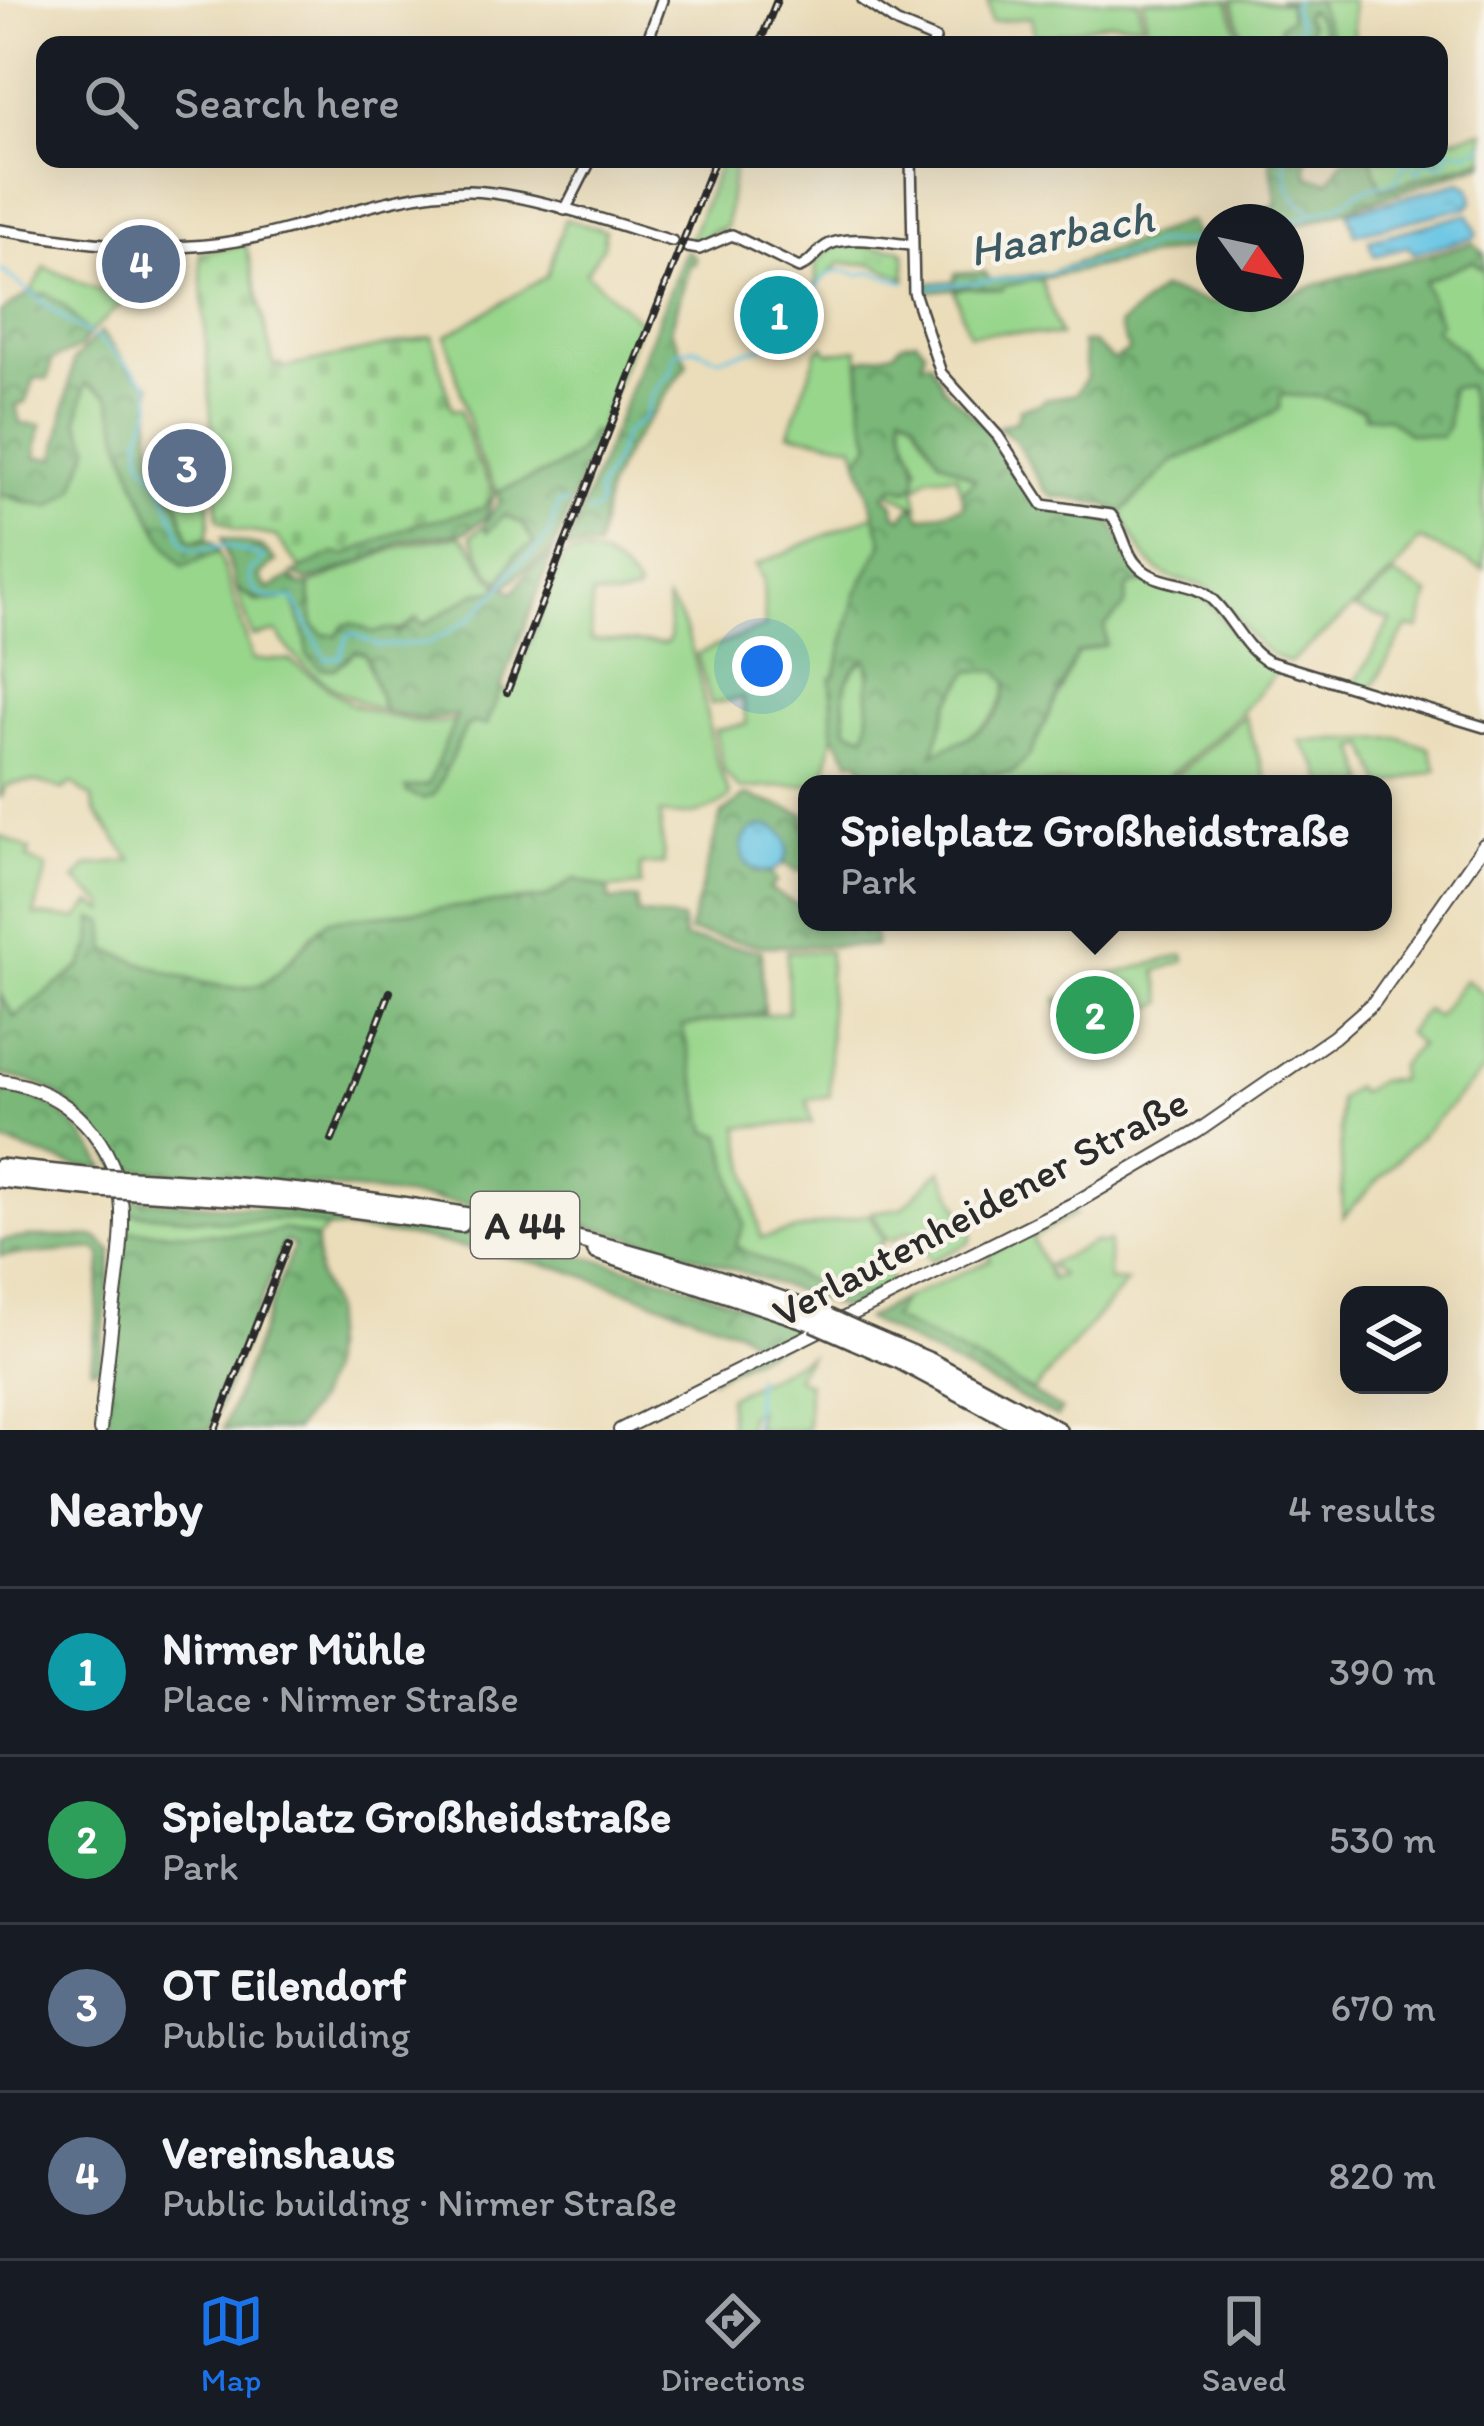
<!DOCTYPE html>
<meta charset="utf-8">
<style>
:root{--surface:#171b24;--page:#20242c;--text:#f1f3f6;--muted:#9ea1a6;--line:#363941;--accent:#1a73e8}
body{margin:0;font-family:Itim,sans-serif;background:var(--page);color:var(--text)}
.controls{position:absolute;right:36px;bottom:36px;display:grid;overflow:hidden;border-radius:24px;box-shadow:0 12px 48px #0002}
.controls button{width:108px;height:108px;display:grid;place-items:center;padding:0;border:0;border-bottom:3px solid var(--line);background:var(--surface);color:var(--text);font:60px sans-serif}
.compass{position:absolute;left:1196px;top:204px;width:108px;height:108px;border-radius:50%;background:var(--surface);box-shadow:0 12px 48px #0002;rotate:123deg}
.you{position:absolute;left:762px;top:666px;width:42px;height:42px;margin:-30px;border:9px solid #fff;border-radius:50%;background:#1a73e8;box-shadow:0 0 0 18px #1a73e833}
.badge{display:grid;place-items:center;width:78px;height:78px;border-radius:50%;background:var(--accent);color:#fff;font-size:39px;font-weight:700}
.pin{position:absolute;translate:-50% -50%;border:6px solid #fff;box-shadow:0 3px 12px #0006}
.popup{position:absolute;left:798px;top:775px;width:594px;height:156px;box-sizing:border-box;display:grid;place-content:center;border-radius:24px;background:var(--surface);filter:drop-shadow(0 3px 9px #0005);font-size:39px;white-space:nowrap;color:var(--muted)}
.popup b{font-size:45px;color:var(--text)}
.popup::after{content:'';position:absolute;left:50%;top:100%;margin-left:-24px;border:24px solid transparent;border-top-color:var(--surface)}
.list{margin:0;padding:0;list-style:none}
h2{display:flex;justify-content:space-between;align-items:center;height:156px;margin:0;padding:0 48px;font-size:51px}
h2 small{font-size:39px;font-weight:400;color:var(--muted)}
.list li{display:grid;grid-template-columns:78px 1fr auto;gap:36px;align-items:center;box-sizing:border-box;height:168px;padding:0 48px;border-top:3px solid var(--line)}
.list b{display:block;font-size:45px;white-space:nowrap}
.list p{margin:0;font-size:39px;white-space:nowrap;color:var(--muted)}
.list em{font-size:39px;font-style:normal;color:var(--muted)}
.icon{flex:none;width:66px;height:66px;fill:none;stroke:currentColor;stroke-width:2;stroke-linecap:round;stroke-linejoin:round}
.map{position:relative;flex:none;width:1484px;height:1430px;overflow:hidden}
.search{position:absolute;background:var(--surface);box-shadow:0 12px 48px #0002;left:36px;right:36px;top:36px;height:132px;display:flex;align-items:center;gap:30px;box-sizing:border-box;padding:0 42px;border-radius:24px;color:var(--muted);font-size:45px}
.sheet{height:828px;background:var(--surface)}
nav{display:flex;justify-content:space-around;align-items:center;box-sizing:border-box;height:168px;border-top:3px solid var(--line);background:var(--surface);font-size:33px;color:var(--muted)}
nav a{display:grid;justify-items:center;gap:6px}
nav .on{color:var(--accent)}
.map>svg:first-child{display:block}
</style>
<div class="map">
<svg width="1484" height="1430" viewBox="0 0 1484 1430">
<defs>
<pattern id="forest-crowns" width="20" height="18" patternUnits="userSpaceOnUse" patternTransform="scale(3)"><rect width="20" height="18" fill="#7ab778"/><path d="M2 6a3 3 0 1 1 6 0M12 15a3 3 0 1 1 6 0" fill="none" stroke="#649563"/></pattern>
<pattern id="cemetery-stones" width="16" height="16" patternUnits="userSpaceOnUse" patternTransform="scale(3)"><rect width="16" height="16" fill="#98d68c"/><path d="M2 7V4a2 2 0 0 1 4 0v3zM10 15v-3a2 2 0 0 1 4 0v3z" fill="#83b879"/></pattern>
<pattern id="park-tufts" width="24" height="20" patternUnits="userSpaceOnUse" patternTransform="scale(3)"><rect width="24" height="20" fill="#98d68c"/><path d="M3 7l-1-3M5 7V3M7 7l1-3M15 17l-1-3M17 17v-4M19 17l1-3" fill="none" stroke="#83b879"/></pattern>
<pattern id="water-ripples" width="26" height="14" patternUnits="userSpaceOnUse" patternTransform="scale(3)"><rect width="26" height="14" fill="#66c5e4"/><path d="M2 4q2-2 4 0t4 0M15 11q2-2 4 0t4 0" fill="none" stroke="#59a9c4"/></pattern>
</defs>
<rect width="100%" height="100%" fill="#f7f3e8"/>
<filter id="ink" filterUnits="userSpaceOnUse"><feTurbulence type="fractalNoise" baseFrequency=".00833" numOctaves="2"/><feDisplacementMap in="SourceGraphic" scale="24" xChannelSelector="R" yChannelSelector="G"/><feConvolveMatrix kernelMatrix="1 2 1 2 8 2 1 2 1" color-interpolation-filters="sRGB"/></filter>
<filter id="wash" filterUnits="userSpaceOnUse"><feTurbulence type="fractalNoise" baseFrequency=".004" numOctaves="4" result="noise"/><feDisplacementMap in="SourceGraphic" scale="48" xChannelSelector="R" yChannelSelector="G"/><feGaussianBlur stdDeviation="2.7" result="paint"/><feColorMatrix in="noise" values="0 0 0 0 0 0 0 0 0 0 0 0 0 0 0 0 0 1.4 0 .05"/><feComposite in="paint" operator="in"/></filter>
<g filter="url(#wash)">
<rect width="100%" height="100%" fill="#ebddba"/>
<g fill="#98d68c" stroke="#62805c" stroke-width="3">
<path d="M988 0H1138L1142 24 1109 22 1050 36 1034 34 1031 17 991 22Z"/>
<path d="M1143 0H1228L1239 36 1234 45H1149Z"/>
<path d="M1232 0 1288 3 1291 18 1279 30V41L1237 45 1242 34Z"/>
<path d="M1317 0H1352L1355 45H1304V16L1308 9 1317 18 1327 44Z"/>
<path d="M1484 131V159L1380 190 1372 159H1439V142Z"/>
<path d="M722 159H735L726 227 712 231 698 243 724 231 696 245 689 243Z"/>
<path d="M565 219 605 230 603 246 586 273 640 321 597 434 591 431C577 468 531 477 498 491L478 456 446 336 547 276Z"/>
<path d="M1472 261 1484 270V372L1471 371 1461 352 1433 329 1424 280Z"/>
<path d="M45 267 124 301 89 334 63 305 31 292Z"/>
<path d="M1041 279 1060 336 1005 332 969 334 954 291 966 287 1001 290 1003 286Z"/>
<path d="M824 346 828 353 858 349 862 408 871 443 858 459 854 445 789 433 817 351Z"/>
<path d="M85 383 109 396C124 451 145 523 183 566L219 552 253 660H289L351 704 380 714 428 724 455 721 428 786 407 788 423 799 466 727 472 723 487 725 500 689 510 693 564 556C598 547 618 562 638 589L636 593 615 598 592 595 591 640 665 644 670 639 667 600C700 633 704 726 720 771 723 780 728 787 730 797 713 813 682 818 660 814L664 864 640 865 641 886 608 889 575 879 545 898 329 920C307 938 292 962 270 979 234 1007 132 956 91 946L81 967 14 1017 0 995V836L30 850 27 858 47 868 34 915 78 919 91 903 105 911V905L75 880 87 866 132 861 95 811 92 798 72 783 63 790C41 781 30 780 7 785L0 799V494L31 504 78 421Z"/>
<path d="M1468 386 1484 475V569L1419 539 1396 570 1290 663C1249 648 1244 622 1216 594 1203 582 1188 584 1172 578 1143 566 1135 538 1121 513L1174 461 1234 435 1255 422 1280 395 1320 397 1365 410 1366 416 1388 417 1408 433 1448 427 1450 388Z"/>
<path d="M901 411 913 417 940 459 976 478 961 493 956 475 928 477 915 489 918 507 888 491 919 468 903 433Z"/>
<path d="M207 480 210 524 207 537 189 541 178 502 168 484 189 485Z"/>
<path d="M875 514 883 542 856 594 835 677 831 678 833 734 824 784 739 789 724 771 715 730 747 724 742 698 711 704 697 654 765 627 763 579 756 565Z"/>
<path d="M504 515 522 524 534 544 515 555 501 581 489 572 471 536 483 526 487 531Z"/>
<path d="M460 536C478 546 480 572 499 584L496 591C467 592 449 612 423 624 406 632 391 628 374 633L351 623 339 634 324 635 314 626 309 585 403 545Z"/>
<path d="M1394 576 1429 594 1419 629 1407 627 1371 690 1354 685 1391 621 1355 609Z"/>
<path d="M1148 580 1206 598 1249 652 1279 669 1235 719 1160 784H921L927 779 975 777 1030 755 1077 653 1124 606 1128 587Z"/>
<path d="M236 588 257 603 292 596 307 639V655L335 669 356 651 365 654 384 711C342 698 300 670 277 632L253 637Z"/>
<path d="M867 659 872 710 866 735 847 730C844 699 838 677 867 659Z"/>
<path d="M970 671H999L1007 682C1002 726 967 737 931 755L949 703Z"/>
<path d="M1244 716 1267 780 1259 784H1166Z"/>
<path d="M1400 738 1429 748 1437 770 1383 786 1366 745 1356 748 1368 784H1325L1319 768 1300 741Z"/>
<path d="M787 951 829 952 830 1096 807 1100 812 1123 739 1127 761 1238 869 1214 884 1241 876 1248 892 1284 856 1298 838 1295 735 1246 744 1225 722 1136 708 1133 682 1025 788 1012Z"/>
<path d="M1465 980 1484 993V1070L1343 1217 1339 1099 1354 1087 1359 1093 1378 1081 1399 1080V1066L1419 1045 1407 1033 1425 1010 1437 1017Z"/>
<path d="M941 1170 973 1235 969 1243 931 1261 923 1248 929 1240 925 1232 916 1235 910 1230 893 1240 886 1239 872 1212 902 1208Z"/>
<path d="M1073 1211 1076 1214 1032 1238 1051 1279 1061 1275 1048 1265 1096 1241 1099 1244 1109 1241V1281L1127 1282 1033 1392 891 1318 902 1300 990 1260 989 1254Z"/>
<path d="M128 1213 226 1221 289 1219 328 1228 316 1239 283 1229 264 1236 125 1231Z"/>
<path d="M809 1356 795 1377 808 1384 807 1430H756L757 1410 748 1415 747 1430H730L728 1397Z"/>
</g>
<g fill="url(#forest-crowns)" stroke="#527152" stroke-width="3" fill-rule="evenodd">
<path d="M1278 0H1317L1332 40 1328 45 1317 18 1308 10 1304 16 1310 24 1309 32 1302 34 1304 45H1254L1279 40 1280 25 1290 18 1288 3Z"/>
<path d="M1270 159H1308L1305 166 1309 177 1329 181 1344 159H1372L1381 190 1484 159V164L1286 230V222H1234L1277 204Z"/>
<path d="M1189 221 1196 238 1214 231V243L1004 286 1001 290 966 287 920 292 919 284 954 281 955 274 985 272 990 280 1049 273Z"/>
<path d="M1474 243 1484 254V270L1472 261 1424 281 1440 323 1434 329 1461 352 1471 371 1484 372V475L1467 386 1450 388 1448 427 1441 437 1408 433 1388 418 1365 416 1364 409 1320 397 1281 395 1280 408 1233 435 1174 461 1121 513 1104 504 1053 496 1045 490 1015 440 998 427 1017 420 1020 408 1041 404 1044 399 1076 394 1087 377 1082 343H1093L1113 360 1129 351 1119 326 1161 289 1210 303 1257 296 1284 297 1327 281Z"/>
<path d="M686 250 696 259 694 264 690 263 671 329 688 364 626 451 608 487 597 548 566 549Z"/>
<path d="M31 292 39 297 45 293 63 305 89 334 79 348 52 360 48 379 35 378 25 403 16 405 20 423 41 425 36 457 55 458 74 360 101 332 130 369 151 385 150 433 155 465 164 488 178 502 189 540C203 544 210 532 219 552L183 566C145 523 124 451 109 396L86 383 78 421 90 446 74 490 50 507 0 494V312Z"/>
<path d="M916 340 925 350 922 363 930 361 944 388 990 432 1016 465 1031 496 1042 508 1107 519 1115 527 1128 560 1148 580 1128 587 1125 606 1105 626 1106 645 1077 653 1030 755 1012 773 927 779 921 784 866 777 860 761 850 760 833 734 831 678 835 676 856 594 883 542 858 459 871 443 862 408 860 360 894 352 902 343ZM902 411 913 418 939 459 975 479 961 493 964 506 922 518 913 505 902 518 895 514 894 504 885 495 894 486 907 490 916 484C921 458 901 438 902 411ZM866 659 871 672C862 690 875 710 865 735L847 729C844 700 838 677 866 659ZM970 671H999L1007 682C1002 727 969 736 933 754L949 703Z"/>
<path d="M591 431 597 434 553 553 527 567 508 585 501 581 515 555 534 544 522 524 504 515 488 532 483 526 499 502 498 491C532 477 577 468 591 431Z"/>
<path d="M495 493 486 517 466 532 402 541 364 561 308 581 293 574 334 553 346 555 413 525 483 508Z"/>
<path d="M222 538 262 547 276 561 259 577 268 589 291 577 300 585H309L314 626 324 635 338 634 344 625 352 623 374 633 387 629 399 632 417 618 423 625 478 592 496 591 499 584 514 592 529 570 551 558 487 725 472 723 466 727 434 795 423 799 407 793 406 788 428 785 457 715 427 720 384 711 365 654 356 651 335 669H320L307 655 306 639 292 596C268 605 258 603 236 588Z"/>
<path d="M746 795 805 814 807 870 797 871 784 863 787 850 756 872 772 874 777 882 769 889 796 904 807 903V922H873L875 946H762L689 932 721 815Z"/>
<path d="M575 879 608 889 610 901 637 899 638 914 682 920 684 939 761 951 764 1013 682 1026 708 1132 722 1136 744 1225 735 1246 838 1295 856 1298 892 1284 895 1289 849 1310C758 1278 665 1242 570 1223 421 1193 268 1180 117 1168 85 1117 64 1083 0 1075V995L15 1017 81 967 91 946 93 919 105 922 107 950C144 963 235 1005 269 980 292 963 307 938 329 920L545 898Z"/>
<path d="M0 1089C49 1094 82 1127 105 1168L78 1167 0 1141Z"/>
<path d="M128 1199C301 1209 475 1224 644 1272 699 1288 754 1310 808 1330L711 1379 713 1372 753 1349V1342L740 1331 561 1268 414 1237 328 1228 289 1219 226 1221 128 1213Z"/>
<path d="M283 1229 316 1239 318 1274 332 1311 327 1373 316 1401 295 1430H223L294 1245 285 1241 210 1430H105L125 1231 264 1235Z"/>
<path d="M27 1237H96L112 1251 100 1364 96 1368H91L102 1256 96 1249 0 1256V1241Z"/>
<path d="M902 1300 892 1318 988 1366 1061 1410 1057 1417 866 1319Z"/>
</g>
<path fill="url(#cemetery-stones)" stroke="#62805c" stroke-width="3" d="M246 245 274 366 281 364 283 368 432 336 452 410 460 409 474 457 495 493 483 508 413 525 345 555 334 553 301 569 275 536 235 530 218 519 200 253Z"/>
<g fill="url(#park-tufts)" stroke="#62805c" stroke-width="3">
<path d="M841 245 900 249 905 254 906 279 873 264 841 263 816 285V262L829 249Z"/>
<path d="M1184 955 1185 961 1156 971 1164 1003 1093 1029 1104 1059 1098 1062 1085 1028 1065 1036 1057 999 1081 993 1080 983Z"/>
</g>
<g fill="url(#water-ripples)" stroke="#487888" stroke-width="3">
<path d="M1461 182 1470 187 1473 201 1468 207 1355 234 1348 212Z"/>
<path d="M1469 214 1477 234 1474 238 1414 253 1408 247 1374 256 1369 240Z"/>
<circle cx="765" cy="849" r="23"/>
</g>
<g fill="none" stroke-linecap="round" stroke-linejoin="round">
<g stroke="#66c5e4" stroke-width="3">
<path d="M1279 45 1284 33 1295 32 1300 26 1292 7 1296 0"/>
<path d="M1285 159C1285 184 1290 199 1312 212"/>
<path d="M1286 223 1339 206 1358 192 1397 180 1407 160 1418 173 1425 160 1439 165 1446 162 1449 149 1469 152 1484 145"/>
<path d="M0 269 70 323 101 341 148 383 152 405 140 436 142 459 162 486 183 542 192 550 225 546 265 558 250 572C248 600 272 599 293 598L326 659 340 657 348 635 354 634 379 646 429 643 469 620 503 586 514 567 534 552 549 534 559 503 567 504"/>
<path d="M920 287 1032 277 1138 252 1155 243 1214 240"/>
<path d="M816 338C818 323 813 302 817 288 822 271 845 267 858 275L872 272 905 282"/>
<path d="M588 512 592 513 599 506 598 490 613 464 624 433 645 418 651 398 664 378 671 374 675 353 694 348 718 358 771 345 808 344"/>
<path d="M753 1430 756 1375"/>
</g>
</g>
</g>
<g filter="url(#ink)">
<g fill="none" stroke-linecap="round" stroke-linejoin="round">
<g stroke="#484640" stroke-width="14">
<g id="minor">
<path d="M863 0 897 23 935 39 933 45"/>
<path d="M646 45 662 0"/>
<path d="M911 159 914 292 941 373 998 436 1043 505 1111 515C1124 531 1124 552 1138 566 1158 586 1188 580 1208 596 1231 614 1241 646 1267 661L1484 727"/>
<path d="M565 210 591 159"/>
<path d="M0 230C76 242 159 255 236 241 313 228 389 191 468 191 526 192 615 224 672 241"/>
<path d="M687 247 699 249 732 235 799 268C813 263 816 250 830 244 852 235 887 243 910 245"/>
</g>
</g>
<g stroke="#484640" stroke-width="16">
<g id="major">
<path d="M0 1081C67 1088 119 1143 122 1210 123 1243 117 1278 113 1311 109 1351 104 1390 100 1430"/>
<path d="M620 1430 1075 1203 1198 1131 1334 1037 1374 1002 1484 845"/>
</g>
</g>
<g stroke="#484640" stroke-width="20">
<g id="highway">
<path d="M0 1167 94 1177"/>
<path d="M0 1179 96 1189"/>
<path d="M132 1179C377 1191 594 1228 824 1315"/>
<path d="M136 1191 293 1201 461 1224"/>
<path d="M596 1251 813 1323"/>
<path d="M864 1333 932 1362 1058 1430"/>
<path d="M854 1341 898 1360 1029 1430"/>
</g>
</g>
<use href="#minor" stroke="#fff" stroke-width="9"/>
<use href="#major" stroke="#fff" stroke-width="12"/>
<use href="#highway" stroke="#fff" stroke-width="15"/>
<g stroke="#2b2b2b" stroke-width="8">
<g id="rail">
<path d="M759 45 777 0"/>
<path d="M507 692 715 159"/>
<path d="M332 1140 390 992"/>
<path d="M215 1430 288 1243"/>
</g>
</g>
<use href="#rail" stroke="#f7f3e8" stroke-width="3" stroke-dasharray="9" stroke-linecap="butt"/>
<g stroke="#484640" stroke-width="20" stroke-linecap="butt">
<g id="highway-bridge">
<path d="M94 1177 132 1179"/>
<path d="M96 1189 136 1191"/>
<path d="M824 1315 864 1333"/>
<path d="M813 1323 854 1341"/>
</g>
</g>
<use href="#highway-bridge" stroke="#fff" stroke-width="15"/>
</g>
</g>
<g text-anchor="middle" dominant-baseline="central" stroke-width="9" stroke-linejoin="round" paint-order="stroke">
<rect fill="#f7f3e8" stroke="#686764" stroke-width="3" x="471" y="1192" width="108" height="66" rx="9"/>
<g font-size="39" font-weight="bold" fill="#2b2b2b">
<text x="525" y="1225">A 44</text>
</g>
<g font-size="42" fill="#2b2b2b" stroke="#f7f3e8">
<text transform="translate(980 1207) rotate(-28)">Verlautenheidener Straße</text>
</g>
<g font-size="45" font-style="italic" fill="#3d5962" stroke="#f7f3e8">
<text transform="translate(1061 233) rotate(-11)">Haarbach</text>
</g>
</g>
</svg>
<div class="controls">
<button><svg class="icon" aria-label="layers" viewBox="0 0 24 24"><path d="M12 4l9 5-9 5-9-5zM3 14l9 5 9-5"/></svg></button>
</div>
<svg class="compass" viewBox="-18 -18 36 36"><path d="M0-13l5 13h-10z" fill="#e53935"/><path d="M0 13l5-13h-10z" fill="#9ea1a6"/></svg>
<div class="you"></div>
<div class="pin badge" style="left:779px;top:315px;background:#0f9aa8">1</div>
<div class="pin badge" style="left:1095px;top:1015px;background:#2e9e5b">2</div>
<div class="popup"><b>Spielplatz Großheidstraße</b>Park</div>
<div class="pin badge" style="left:187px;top:468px;background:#5c6f8a">3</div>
<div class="pin badge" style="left:141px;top:264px;background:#5c6f8a">4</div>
<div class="search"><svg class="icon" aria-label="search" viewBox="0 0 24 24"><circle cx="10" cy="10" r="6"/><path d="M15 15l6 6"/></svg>Search here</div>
</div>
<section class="sheet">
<h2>Nearby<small>4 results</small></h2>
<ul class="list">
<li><span class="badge" style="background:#0f9aa8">1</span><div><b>Nirmer Mühle</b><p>Place · Nirmer Straße</p></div><em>390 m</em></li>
<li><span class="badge" style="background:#2e9e5b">2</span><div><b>Spielplatz Großheidstraße</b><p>Park</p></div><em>530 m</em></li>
<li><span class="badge" style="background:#5c6f8a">3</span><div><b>OT Eilendorf</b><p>Public building</p></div><em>670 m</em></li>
<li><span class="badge" style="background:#5c6f8a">4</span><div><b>Vereinshaus</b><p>Public building · Nirmer Straße</p></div><em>820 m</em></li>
</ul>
</section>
<nav>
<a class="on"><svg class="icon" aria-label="map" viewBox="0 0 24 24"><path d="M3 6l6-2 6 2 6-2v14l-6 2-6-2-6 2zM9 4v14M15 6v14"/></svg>Map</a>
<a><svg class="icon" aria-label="directions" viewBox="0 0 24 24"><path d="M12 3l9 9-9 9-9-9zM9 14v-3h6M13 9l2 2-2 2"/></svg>Directions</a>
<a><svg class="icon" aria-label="saved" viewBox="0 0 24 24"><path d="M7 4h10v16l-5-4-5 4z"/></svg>Saved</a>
</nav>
